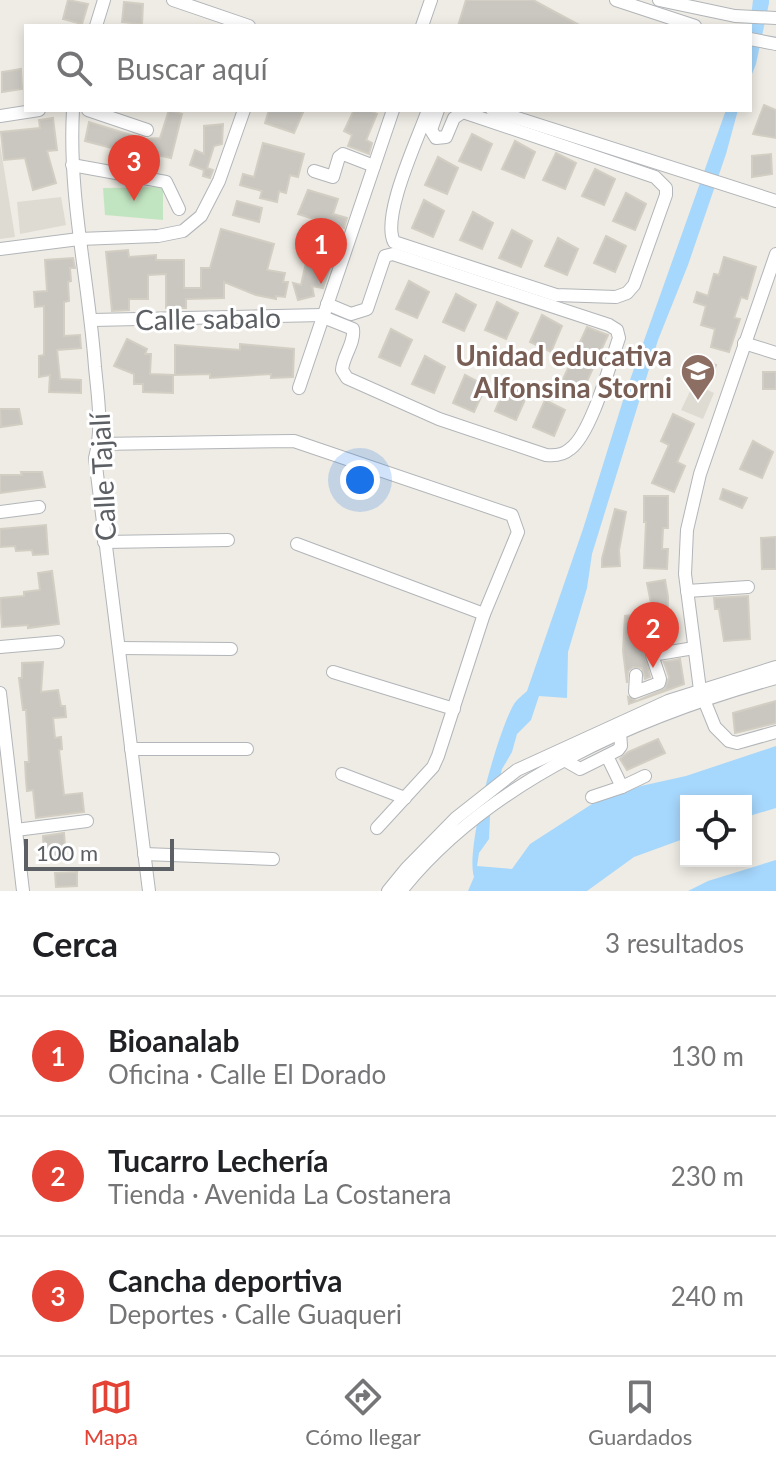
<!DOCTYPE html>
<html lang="es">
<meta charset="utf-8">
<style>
:root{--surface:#fff;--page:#f6f6f6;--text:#202124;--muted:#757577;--line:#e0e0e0;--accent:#e34235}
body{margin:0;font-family:Lato,sans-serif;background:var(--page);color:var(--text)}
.controls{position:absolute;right:24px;bottom:24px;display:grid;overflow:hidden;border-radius:0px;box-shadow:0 4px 12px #0003}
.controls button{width:72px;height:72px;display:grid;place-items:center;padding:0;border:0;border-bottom:2px solid var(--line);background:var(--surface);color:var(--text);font:40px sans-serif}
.scale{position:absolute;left:24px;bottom:20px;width:150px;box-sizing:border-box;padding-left:8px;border:4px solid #5c6064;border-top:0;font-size:22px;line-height:28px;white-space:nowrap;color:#5c6064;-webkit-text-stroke:6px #fff;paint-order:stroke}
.you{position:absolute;left:360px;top:480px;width:28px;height:28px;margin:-20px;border:6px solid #fff;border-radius:50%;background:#1a73e8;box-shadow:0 0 0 12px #1a73e833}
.badge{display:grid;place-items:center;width:52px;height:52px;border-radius:50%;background:var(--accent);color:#fff;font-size:26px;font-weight:700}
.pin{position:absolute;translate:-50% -66px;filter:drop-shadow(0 2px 4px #0008)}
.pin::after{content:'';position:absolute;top:42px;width:28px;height:24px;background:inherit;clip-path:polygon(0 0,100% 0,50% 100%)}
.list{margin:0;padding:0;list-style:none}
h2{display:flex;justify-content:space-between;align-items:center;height:104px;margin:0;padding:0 32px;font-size:34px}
h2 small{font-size:26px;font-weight:400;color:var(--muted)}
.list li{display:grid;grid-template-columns:52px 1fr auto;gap:24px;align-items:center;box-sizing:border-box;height:120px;padding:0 32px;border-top:2px solid var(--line)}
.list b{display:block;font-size:30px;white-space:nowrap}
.list p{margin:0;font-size:26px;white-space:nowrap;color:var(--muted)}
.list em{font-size:26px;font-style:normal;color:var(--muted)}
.icon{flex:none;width:44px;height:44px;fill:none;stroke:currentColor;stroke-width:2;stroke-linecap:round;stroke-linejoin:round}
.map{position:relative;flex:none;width:776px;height:891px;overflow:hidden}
.search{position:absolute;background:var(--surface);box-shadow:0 4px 12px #0003;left:24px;right:24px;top:24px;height:88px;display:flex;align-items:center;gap:20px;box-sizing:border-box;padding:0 28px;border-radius:0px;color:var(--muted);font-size:30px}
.sheet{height:464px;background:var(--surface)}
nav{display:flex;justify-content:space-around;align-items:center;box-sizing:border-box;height:112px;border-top:2px solid var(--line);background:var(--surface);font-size:22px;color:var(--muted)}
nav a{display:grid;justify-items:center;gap:4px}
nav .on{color:var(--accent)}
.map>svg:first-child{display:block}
</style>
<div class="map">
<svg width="776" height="891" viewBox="0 0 776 891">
<rect width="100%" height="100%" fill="#eeece4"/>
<g fill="#dedbd2">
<path d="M0 144 15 237 0 239Z"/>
<path d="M61 197 66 225 20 234 17 202Z"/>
<path d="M694 383 714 393 703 419 681 410Z"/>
</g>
<path fill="#c2e5c1" d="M163 187V220L105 215 103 188Z"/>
<g fill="#a6d7fc">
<path d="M753 0H769V3L756 64 750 79V26Z"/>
<path d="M726 110H738L726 154 688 265 658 340 592 554 587 588 568 652 567 698 539 696 531 720 517 734 512 752 502 769 490 816 489 839 479 853 477 866 512 869 530 844 592 804 641 786 686 776 776 746V808L746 817V801H686V838L634 857 587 891H468L474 877C465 848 498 731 514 704 517 699 523 695 527 691L583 529 625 394Z"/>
<path d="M776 860V891H688L708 881Z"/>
</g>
<g fill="#cac7c1" stroke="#d3cec3" stroke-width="2">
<path d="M68 0 88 4 82 24 63 19Z"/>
<path d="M466 0H533L581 26H458Z"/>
<path d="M124 2 143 4 142 24 122 22Z"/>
<path d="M21 69 22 89 2 92V72Z"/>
<path d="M764 105 776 110V138L753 134Z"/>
<path d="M169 110 182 114 171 158 143 152 142 156 85 141 89 122 144 139 160 138Z"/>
<path d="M269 110H304L294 133 265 123Z"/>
<path d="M354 110H369L377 114 366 140 372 143 369 154 348 146 352 135 344 131Z"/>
<path d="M53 118 57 150 47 151 56 183 33 190 25 158 4 160 1 132 40 128 39 120Z"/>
<path d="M223 124 222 144 214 146 207 168 213 170 210 178 203 176 204 170 190 165 195 150 204 154V126Z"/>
<path d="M472 134 492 144 481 170 459 161Z"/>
<path d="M515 141 535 152 524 178 502 169Z"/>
<path d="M263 143 304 154 298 177 290 175 286 193 279 191 277 202 260 198 262 191 240 185 243 174 254 177Z"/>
<path d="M556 153 576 163 565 189 543 180Z"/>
<path d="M771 154 772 174 752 177V156Z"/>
<path d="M438 157 458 168 447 194 425 185Z"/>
<path d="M595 169 615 179 604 205 582 196Z"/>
<path d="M308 190 338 199 333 214 347 218 344 228 298 214Z"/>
<path d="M626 193 646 204 635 230 613 221Z"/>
<path d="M424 200 444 211 433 237 412 228Z"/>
<path d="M237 201 262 208 259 222 233 215Z"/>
<path d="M473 212 493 223 482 249 460 240Z"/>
<path d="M221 229 274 244 267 270 285 273 283 282H288L285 297 276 296V299L256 295 224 282V298L186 299V308H166V274L148 275V299H129V310L112 311 106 252 128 250 129 257 156 255V260H184V288H201V268H210Z"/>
<path d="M512 230 532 241 521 267 499 258Z"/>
<path d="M606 236 626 246 615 272 594 263Z"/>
<path d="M558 238 578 249 567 275 545 266Z"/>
<path d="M309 249 334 255 323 288 312 286 314 296 298 300 293 283 301 285Z"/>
<path d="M724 257 756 267 747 299 741 297 734 318 740 319 729 352 711 347 715 329 701 325 706 306 694 302 697 292 708 296 714 274 719 275Z"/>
<path d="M73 258 75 268H70L71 281 68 282 69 301 64 302V336L80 335 81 348 57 350 60 379 81 380V393L49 392 50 375 39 377V356L44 355V306L35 307 34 292 47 291 45 260Z"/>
<path d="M409 281 429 292 417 318 396 309Z"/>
<path d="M456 294 476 305 464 331 443 322Z"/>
<path d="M497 302 518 313 506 339 485 330Z"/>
<path d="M542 315 562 326 551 352 530 342Z"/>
<path d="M587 327 608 335 579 399 558 390Z"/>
<path d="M391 329 412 340 400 366 379 357Z"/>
<path d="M127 339 147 349 145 354H151L150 374 173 375V393L143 392V384H134V374L114 366Z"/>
<path d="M240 344 294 349 293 377 271 378V374L210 378V374L175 375V345L240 350Z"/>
<path d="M425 356 445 367 434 393 412 384Z"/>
<path d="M691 358 716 365 711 381 687 373Z"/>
<rect x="763" y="372" width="13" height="17"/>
<path d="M465 375 486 386 474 412 453 403Z"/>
<path d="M507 383 528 393 516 420 495 411Z"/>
<path d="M545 400 565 410 554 436 533 427Z"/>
<path d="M0 409H19L22 424 1 427Z"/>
<path d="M673 414 694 424 677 462 685 466 674 492 652 483 669 445 661 441Z"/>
<path d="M753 441 773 452 762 478 740 469Z"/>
<path d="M21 472H42L45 487 0 493V475H22Z"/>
<path d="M723 489 747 498 742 508 720 499Z"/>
<path d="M644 496H668V528H663L662 549H668L667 569 644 568 646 522H644Z"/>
<path d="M615 509 626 512 619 550 620 566 602 567V559Z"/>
<path d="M46 525 48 554 33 555 32 550 16 551 15 546 0 547V529Z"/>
<path d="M776 537V569H762L761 538Z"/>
<path d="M52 571 59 624 28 628V625L2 627 0 598 24 596V592L40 590 38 573Z"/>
<path d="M665 580 668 597 667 643 650 646 644 652 650 677 645 679 642 668 633 667 628 671 627 683 623 651 625 616 653 613 647 583Z"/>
<path d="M748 596 750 639 724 641 719 609H715L714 598Z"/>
<path d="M680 659 684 684 629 704 628 697 637 701 665 689 669 677 664 662Z"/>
<path d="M43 662 41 692 58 690 61 706H65L66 717 53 718 55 738 61 737 62 749 59 750 64 795 82 793 84 812 36 818 33 790 27 791 26 780 25 762H29L26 710H23L19 678H22V663Z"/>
<path d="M776 701V723L735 733 733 713Z"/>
<path d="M658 739 665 753 627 770 620 759 628 752Z"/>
<path d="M64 833 66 858 49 859V853H44L43 836Z"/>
<path d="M77 872V886L56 887 55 873Z"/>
</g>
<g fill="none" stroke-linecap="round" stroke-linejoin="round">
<g stroke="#b2b5b9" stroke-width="14">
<g id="minor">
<path d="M173 0 249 26"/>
<path d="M616 0 695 26"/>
<path d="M659 0 735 16 776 18"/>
<path d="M96 26 104 0"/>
<path d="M422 26 431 0"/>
<path d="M750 39 776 44"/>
<path d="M73 110C68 197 89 281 95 367 98 398 103 428 95 458L149 891"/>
<path d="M88 110 147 130"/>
<path d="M428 110C418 139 381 216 394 242L556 295 616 297 627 293 634 285 666 195V188L655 177 463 112 454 118 446 137 436 138 431 130 438 110"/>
<path d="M492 110 776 201"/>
<path d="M0 116 39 110"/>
<path d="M72 165 166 182 179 209"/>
<path d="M314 171 333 177 339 157 343 154 374 166"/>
<path d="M0 249 79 239 158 236 183 231 201 216 219 181 244 110"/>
<path d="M776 254 700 474 687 530 685 574 700 690 715 727 729 741 737 743 776 732"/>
<path d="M323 317 353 329C355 343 343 356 342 370L347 378 439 419 546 455C554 456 563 455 570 449 591 434 610 364 619 338L617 330 609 325 393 254 385 256 367 309 351 314 327 304"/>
<path d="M92 320 323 315"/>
<path d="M744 343 776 353"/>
<path d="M299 388 393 110"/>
<path d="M99 444 294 441 512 515 518 532 484 614 438 756 433 767 377 828"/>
<path d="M0 512 39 507"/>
<path d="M104 542 228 540"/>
<path d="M297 544 484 614"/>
<path d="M687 591 748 587"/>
<path d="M0 647 58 642"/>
<path d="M119 648 231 649"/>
<path d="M333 672 454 709"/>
<path d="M636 675 635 692 659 683 660 679 652 655 694 648"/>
<path d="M0 693 23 891"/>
<path d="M131 749H247"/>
<path d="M607 756 622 787 645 776"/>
<path d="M566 761 580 769 618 750 621 746 620 732"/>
<path d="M342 774 405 798"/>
<path d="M592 797 622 787"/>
<path d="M16 830 87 821"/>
<path d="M144 854 273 859"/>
<path d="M388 891 406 869 456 818 517 770 668 701 776 667"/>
<path d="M401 891C490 779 642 715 776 678"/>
</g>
</g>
<use href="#minor" stroke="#fff" stroke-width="12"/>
</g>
<defs>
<g id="school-pin" transform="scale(1.8)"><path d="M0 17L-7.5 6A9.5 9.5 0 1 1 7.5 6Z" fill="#8d6e63" stroke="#fff"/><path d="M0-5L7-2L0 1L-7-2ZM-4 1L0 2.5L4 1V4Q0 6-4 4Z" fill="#fff"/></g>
</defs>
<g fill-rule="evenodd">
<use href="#school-pin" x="698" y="371"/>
</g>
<g text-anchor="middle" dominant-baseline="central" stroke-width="6" stroke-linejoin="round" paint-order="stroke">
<g font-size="28" fill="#5c6064" stroke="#fff">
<text transform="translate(208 318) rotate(-1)">Calle sabalo</text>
<text transform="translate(102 477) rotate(-93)">Calle Tajalí</text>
</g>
<g font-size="28" font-weight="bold" fill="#785e54" stroke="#fff" text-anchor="end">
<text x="672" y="355">Unidad educativa<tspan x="672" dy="32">Alfonsina Storni</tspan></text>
</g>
</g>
</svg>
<div class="controls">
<button><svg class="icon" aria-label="locate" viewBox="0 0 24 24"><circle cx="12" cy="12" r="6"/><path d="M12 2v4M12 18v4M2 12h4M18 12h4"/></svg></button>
</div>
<div class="scale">100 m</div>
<div class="you"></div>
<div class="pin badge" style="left:321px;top:284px">1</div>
<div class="pin badge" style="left:653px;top:668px">2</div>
<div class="pin badge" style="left:134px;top:201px">3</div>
<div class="search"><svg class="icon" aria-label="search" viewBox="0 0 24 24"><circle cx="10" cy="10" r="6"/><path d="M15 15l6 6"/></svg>Buscar aquí</div>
</div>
<section class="sheet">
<h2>Cerca<small>3 resultados</small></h2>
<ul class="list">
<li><span class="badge">1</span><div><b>Bioanalab</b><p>Oficina · Calle El Dorado</p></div><em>130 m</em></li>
<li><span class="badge">2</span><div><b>Tucarro Lechería</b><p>Tienda · Avenida La Costanera</p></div><em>230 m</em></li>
<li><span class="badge">3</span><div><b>Cancha deportiva</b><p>Deportes · Calle Guaqueri</p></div><em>240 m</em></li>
</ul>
</section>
<nav>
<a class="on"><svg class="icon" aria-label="map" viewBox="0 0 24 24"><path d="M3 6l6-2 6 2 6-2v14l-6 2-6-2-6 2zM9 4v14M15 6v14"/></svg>Mapa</a>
<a><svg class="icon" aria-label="directions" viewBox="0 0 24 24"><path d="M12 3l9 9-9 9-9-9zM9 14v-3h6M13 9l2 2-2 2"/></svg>Cómo llegar</a>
<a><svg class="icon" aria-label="saved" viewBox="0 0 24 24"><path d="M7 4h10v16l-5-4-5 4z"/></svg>Guardados</a>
</nav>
